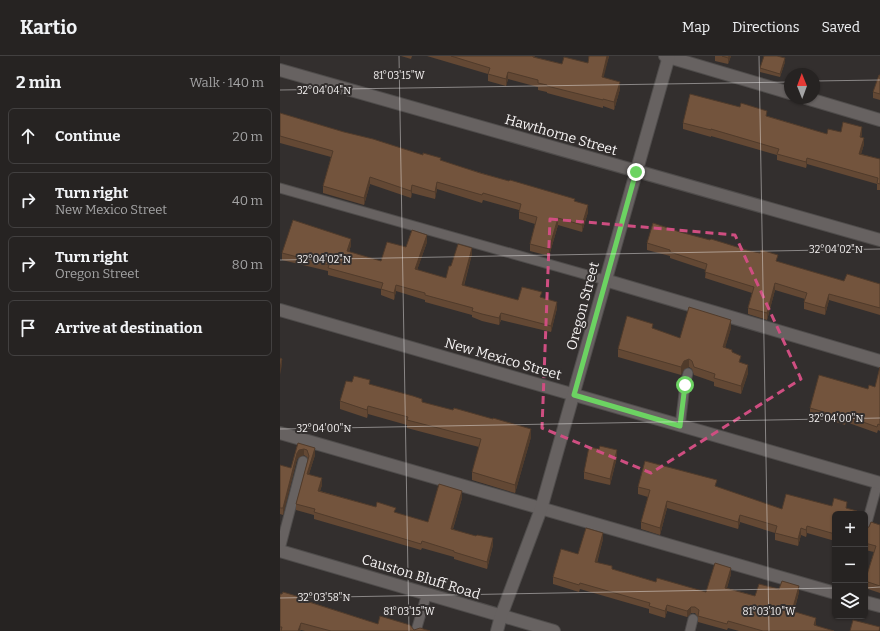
<!DOCTYPE html>
<meta charset="utf-8">
<style>
:root{--surface:#262322;--page:#322f2f;--text:#f1f3f6;--muted:#a4a4a5;--line:#424040}
body{margin:0;font-family:Bitter,serif;background:var(--page);color:var(--text)}
.controls{position:absolute;right:12px;bottom:12px;display:grid;overflow:hidden;border-radius:6px;box-shadow:0 1px 3px #0004}
.controls button{width:36px;height:36px;display:grid;place-items:center;padding:0;border:0;border-bottom:1px solid var(--line);background:var(--surface);color:var(--text);font:20px sans-serif}
.compass{position:absolute;left:504px;top:12px;width:36px;height:36px;border-radius:50%;background:var(--surface);box-shadow:0 1px 3px #0004;rotate:359deg}
.stop{position:absolute;width:12px;height:12px;margin:-9px;border:3px solid #6cd362;border-radius:50%;background:#fff}
.stop.end{background:#6cd362;border-color:#fff;box-shadow:0 1px 4px #0008}
.list{margin:0;padding:0;list-style:none}
h2{display:flex;justify-content:space-between;align-items:center;height:52px;margin:0;padding:0 16px;font-size:17px}
h2 small{font-size:13px;font-weight:400;color:var(--muted)}
.list li{display:grid;grid-template-columns:26px 1fr auto;gap:12px;align-items:center;box-sizing:border-box;height:56px;margin:0 8px 8px;padding:0 8px;border:1px solid var(--line);border-radius:6px}
.list b{display:block;font-size:15px;white-space:nowrap}
.list p{margin:0;font-size:13px;white-space:nowrap;color:var(--muted)}
.list em{font-size:13px;font-style:normal;color:var(--muted)}
.icon{flex:none;width:22px;height:22px;fill:none;stroke:currentColor;stroke-width:2;stroke-linecap:round;stroke-linejoin:round}
.map{position:relative;flex:none;width:600px;height:575px;overflow:hidden}
header{display:flex;align-items:center;gap:24px;box-sizing:border-box;height:56px;padding:0 20px;background:var(--surface);border-bottom:1px solid var(--line)}
header strong{font-size:19px}
nav{display:flex;gap:22px;margin-inline-start:auto;font-size:14px}
main{display:flex}
aside{flex:1;background:var(--surface)}
.map>svg:first-child{display:block}
</style>
<header>
<strong>Kartio</strong>
<nav><a>Map</a><a>Directions</a><a>Saved</a></nav>
</header>
<main>
<aside>
<h2>2 min<small>Walk · 140 m</small></h2>
<ul class="list">
<li><svg class="icon" aria-label="ahead" viewBox="0 0 24 24"><path d="M12 20V5M6 11l6-6 6 6"/></svg><div><b>Continue</b></div><em>20 m</em></li>
<li><svg class="icon" aria-label="right" viewBox="0 0 24 24"><path d="M7 20v-9h11M14 6l5 5-5 5"/></svg><div><b>Turn right</b><p>New Mexico Street</p></div><em>40 m</em></li>
<li><svg class="icon" aria-label="right" viewBox="0 0 24 24"><path d="M7 20v-9h11M14 6l5 5-5 5"/></svg><div><b>Turn right</b><p>Oregon Street</p></div><em>80 m</em></li>
<li><svg class="icon" aria-label="arrive" viewBox="0 0 24 24"><path d="M6 21V4h12l-3 4 3 4H6"/></svg><div><b>Arrive at destination</b></div></li>
</ul>
</aside>
<div class="map">
<svg width="600" height="575" viewBox="0 0 600 575">
<rect width="100%" height="100%" fill="#332f2e"/>
<g fill="none" stroke-linecap="round" stroke-linejoin="round">
<g stroke="#4f4c4b" stroke-width="11">
<g id="service">
<path d="M0 132 325 224"/>
<path d="M400 370 405 329 408 317"/>
<path d="M585 474 598 426"/>
<path d="M0 493 23 405"/>
<path d="M136 575 147 537"/>
<path d="M410 575 413 563"/>
</g>
</g>
<g stroke="#4f4c4b" stroke-width="14">
<g id="minor">
<path d="M385 0 510 37"/>
<path d="M0 14 600 184"/>
<path d="M526 42 600 64"/>
<path d="M325 224 600 305"/>
<path d="M0 254 600 427"/>
<path d="M0 377 555 537"/>
<path d="M0 495 274 575"/>
<path d="M585 546 600 550"/>
<path d="M217 575 221 560 261 453 389 0"/>
</g>
</g>
<use href="#service" stroke="#676261" stroke-width="9"/>
<use href="#minor" stroke="#676261" stroke-width="12"/>
</g>
<g fill="#634834">
<path d="M121 0H132L131 3Z"/>
<path d="M147 0H255L254 1 282 8 308 7 309 0H329L323 21 340 33 334 54 323 50V52L267 37V36L258 34V31L228 23 226 30 208 25V18Z"/>
<path d="M435 0H451L448 8 435 5Z"/>
<path d="M505 6 500 21 480 16V12Z"/>
<path d="M600 19V44L593 42V36Z"/>
<path d="M0 57 295 145 308 156 302 176 278 169 269 200 250 195V188L255 168 239 163V154L203 144 202 147 157 133 155 143 132 137 131 142 90 128 84 149 43 137V130L51 101 0 87Z"/>
<path d="M487 60 547 78 561 76 582 78 581 81 584 88 581 98 600 103V134H597V128L527 108 526 112 497 104V99L431 80V81L403 73V67Z"/>
<path d="M400 176 498 206 564 225 600 228V259L549 244 545 259 524 253V246L525 243 495 234 487 264 468 258V252L472 237 425 222 426 214 390 202V200L367 194V187Z"/>
<path d="M147 186 137 214 166 222 171 210 192 198 184 230 238 244 262 242 277 252 271 276 221 264 219 269 202 265 192 261V259L145 246V244L116 235 114 244 101 239V233L48 219V215L2 204V197L71 189 69 196 101 205 126 191Z"/>
<path d="M451 272 445 291 461 307 468 317 461 338 434 330V326L414 319 412 313 409 311 404 313 401 319 338 301V293L373 273 400 282Z"/>
<path d="M600 311V375L598 374 597 377 566 366 565 369 530 358V352L595 331Z"/>
<path d="M72 326 90 329 251 381 235 437 192 424V416L199 391 127 372V369L88 358 87 362 60 353V345Z"/>
<path d="M18 387 35 399 29 418 42 429 40 435 148 466 182 442 173 473 213 489 207 513 174 503V501L142 492 141 494 34 463V459L16 454V448L28 403 27 401 24 399 19 401 17 403 3 459 0 458V409L11 412Z"/>
<path d="M319 393 337 401 330 429 304 423V416Z"/>
<path d="M358 431H437L502 453 552 450 567 453 577 458H555V485L527 477 526 481 521 479 518 490 495 484V477L460 466 458 473 387 452 380 479 361 473V466L368 441 358 438Z"/>
<path d="M600 469V537L585 532V525L594 496 585 494V472Z"/>
<path d="M323 483 317 507 332 513 376 526 426 536 451 518 447 532 475 540 499 533 519 536 514 556 536 569V570L554 575H459L448 572 447 574 418 566V561L415 557H411L407 561 387 555 385 562 369 557V553L300 533 299 536 273 528V521L298 498Z"/>
<path d="M0 538 30 546 98 568 134 574 150 575H25L21 574 20 575H0Z"/>
</g>
<g fill="#503b2b">
<path d="M327 0H329L322 28V21Z"/>
<path d="M449 0H451L448 8V2Z"/>
<path d="M505 2V6L500 21V18Z"/>
<path d="M228 16V23L226 30V23Z"/>
<path d="M340 26V33L334 54V46Z"/>
<path d="M582 71V78L580 87V81Z"/>
<path d="M584 82V88L579 105V98Z"/>
<path d="M527 102V108L526 112V106Z"/>
<path d="M90 121V128L84 149V142Z"/>
<path d="M157 126V133L155 143V136Z"/>
<path d="M132 129V137L131 142V135Z"/>
<path d="M308 149V156L302 176V169Z"/>
<path d="M278 162V169L269 200V193Z"/>
<path d="M147 179V186L135 220V213Z"/>
<path d="M71 183V189L67 202V195Z"/>
<path d="M192 192V198L182 236V229Z"/>
<path d="M495 227V234L487 264V257Z"/>
<path d="M116 229V235L114 244V237Z"/>
<path d="M549 238V244L545 259V252Z"/>
<path d="M277 246V252L271 276V270Z"/>
<path d="M221 257V264L219 269V262Z"/>
<path d="M451 264V272L443 299V291Z"/>
<path d="M2 303V309L0 319V312Z"/>
<path d="M409 303V311L404 313 401 319V311L404 305Z"/>
<path d="M468 309V317L461 338V330Z"/>
<path d="M88 350V358L87 362V354Z"/>
<path d="M251 373V381L235 437V429Z"/>
<path d="M35 392V399L27 424V418Z"/>
<path d="M24 393V399L19 401 17 403 3 459V452L17 397 19 394Z"/>
<path d="M337 394V401L330 429V423Z"/>
<path d="M42 422V429L38 441V435Z"/>
<path d="M182 435V442L171 479V473Z"/>
<path d="M387 445V452L380 479V472Z"/>
<path d="M460 459V466L458 473V466Z"/>
<path d="M527 470V477L526 481V474Z"/>
<path d="M521 472V479L518 490V483Z"/>
<path d="M323 477V483L315 513V506Z"/>
<path d="M213 482V489L207 513V506Z"/>
<path d="M451 512V518L445 538V532Z"/>
<path d="M519 530V536L512 562V555Z"/>
<path d="M387 549V555L385 562V555Z"/>
<path d="M411 551V557L407 561V555Z"/>
<path d="M536 562V569L534 575V569Z"/>
<path d="M21 567 20 575H18Z"/>
</g>
<g fill="#73543d" stroke="#503b2b">
<path d="M171 0H253V1L282 8 284 1 308 7 309 0H327L322 21 340 26 334 46 323 43V44L267 30V29L258 27V24L228 16 226 23 208 18 210 12Z"/>
<path d="M442 0H449L448 2Z"/>
<path d="M484 0H497L505 2 500 18 480 12Z"/>
<path d="M599 19H600V38L593 36Z"/>
<path d="M410 38 460 51 461 47 487 55 486 60 547 78 548 73 561 76 563 66 582 71 580 81 584 82 579 98 600 103V128L597 127 598 122 527 102 526 106 497 98 499 93 431 73V74L403 67Z"/>
<path d="M0 57 64 76 93 83 143 99V97L161 102 160 104 200 117 229 125 230 124 295 143 294 145 308 149 302 169 278 162 269 193 250 188 257 161 239 156 241 148 203 137 202 139 157 126 155 136 132 129 131 135 90 121 84 142 43 130 53 95 0 80Z"/>
<path d="M13 164 71 183 67 195 101 205 107 186 126 191 132 174 147 179 135 213 166 222 169 210H171L178 188 192 192 182 229 238 244 242 231 262 236 260 241 277 246 271 270 221 257 219 262 202 258 192 255 193 252 145 239V237L116 229 114 237 101 233 103 227 48 212 49 209 2 197Z"/>
<path d="M373 167 400 176 430 184 431 183 470 195 480 197 481 194 498 199 496 205 564 225 567 218 600 228V252L549 238 545 252 524 246 527 237 495 227 487 257 468 252 474 231 425 216 427 208 390 196V194L367 187Z"/>
<path d="M409 251 451 264 443 291 452 294V296L461 300 459 306 468 309 461 330 434 322 435 318 414 311 412 305 409 303 404 305 401 311 338 293 347 260 373 268 372 272 400 282Z"/>
<path d="M0 302 2 303 0 312Z"/>
<path d="M600 311V369L598 368 597 371 566 360 565 362 530 352 539 319 588 333 589 329 595 331Z"/>
<path d="M74 320 90 324 89 328 133 340 142 343V346L173 354 174 352 213 363V362L251 373 235 429 192 416 201 383 127 364 128 361 88 350 87 354 60 345 66 325 72 326Z"/>
<path d="M18 387 35 392 27 418 42 422 38 435 96 451 97 446 116 452 114 456 148 466 159 428 182 435 171 473 196 480 197 479 213 482 207 506 174 496V495L142 485 141 488 34 456 35 453 16 448 29 400 27 394 24 393 19 394 17 397 3 452H0V409L11 412Z"/>
<path d="M320 390 337 394 330 423 304 416 309 391 319 393Z"/>
<path d="M365 405 437 424 435 430 502 453 506 438 552 450 554 442 567 446 566 452 577 455 576 458H555V478L527 470 526 474 521 472 518 483 495 477 497 470 460 459 458 466 387 445 380 472 361 466 370 434 358 431Z"/>
<path d="M591 466 600 469V530L585 525 596 490 585 487V472L589 471Z"/>
<path d="M306 472 323 477 315 506 332 510V513L376 526 377 522 426 536 435 507 451 512 445 532 475 540 479 528 499 533 502 525 519 530 512 555 536 562 534 569 554 575H483L448 565 447 568 418 560 419 554 415 551H411L407 555 387 549 385 555 369 550 370 547 300 527 299 529 273 521 281 493 298 498Z"/>
<path d="M3 536 30 544 29 546 98 568 100 560 130 569 134 574 140 572 150 575H51L21 567 18 575H1L2 571H0V538H2Z"/>
<path d="M573 564 600 571 599 575H570Z"/>
</g>
<g fill="none" stroke-linecap="round" stroke-linejoin="round">
<path stroke="#6cd362" stroke-width="5" d="M356 116 294 339 400 370 405 329"/>
</g>
<path fill="none" stroke="#cf4e81" stroke-width="3" stroke-dasharray="8 5" stroke-linejoin="round" d="M270 163 455 179 521 323 371 417 262 372Z"/>
<path fill="none" stroke="#f5f2f2" stroke-width="1" stroke-opacity="0.45" d="M119 0 129 575M479 0 489 575M534 25 600 24M0 34 510 26M0 204 600 193M0 373 600 362M585 532 600 531M0 542 555 532"/>
<g text-anchor="middle" dominant-baseline="central" stroke-width="4" stroke-linejoin="round" paint-order="stroke">
<g font-size="14" fill="#f5f2f2" stroke="#332f2e">
<text transform="translate(281 79) rotate(16)">Hawthorne Street</text>
<text transform="translate(303 250) rotate(-75)">Oregon Street</text>
<text transform="translate(223 303) rotate(16)">New Mexico Street</text>
<text transform="translate(141 521) rotate(17)">Causton Bluff Road</text>
</g>
</g>
<g font-size="10" text-anchor="middle" fill="#f5f2f2" stroke="#332f2e" stroke-width="4" stroke-linejoin="round" paint-order="stroke">
<text x="119" y="23">81°03'15"W</text>
<text x="44" y="38">32°04'04"N</text>
<text x="556" y="197">32°04'02"N</text>
<text x="44" y="207">32°04'02"N</text>
<text x="556" y="366">32°04'00"N</text>
<text x="44" y="376">32°04'00"N</text>
<text x="44" y="545">32°03'58"N</text>
<text x="129" y="559">81°03'15"W</text>
<text x="489" y="559">81°03'10"W</text>
</g>
</svg>
<div class="controls">
<button>+</button>
<button>−</button>
<button><svg class="icon" aria-label="layers" viewBox="0 0 24 24"><path d="M12 4l9 5-9 5-9-5zM3 14l9 5 9-5"/></svg></button>
</div>
<svg class="compass" viewBox="-18 -18 36 36"><path d="M0-13l5 13h-10z" fill="#e53935"/><path d="M0 13l5-13h-10z" fill="#a4a4a5"/></svg>
<div class="stop" style="left:405px;top:329px"></div>
<div class="stop end" style="left:356px;top:116px"></div>
</div>
</main>
